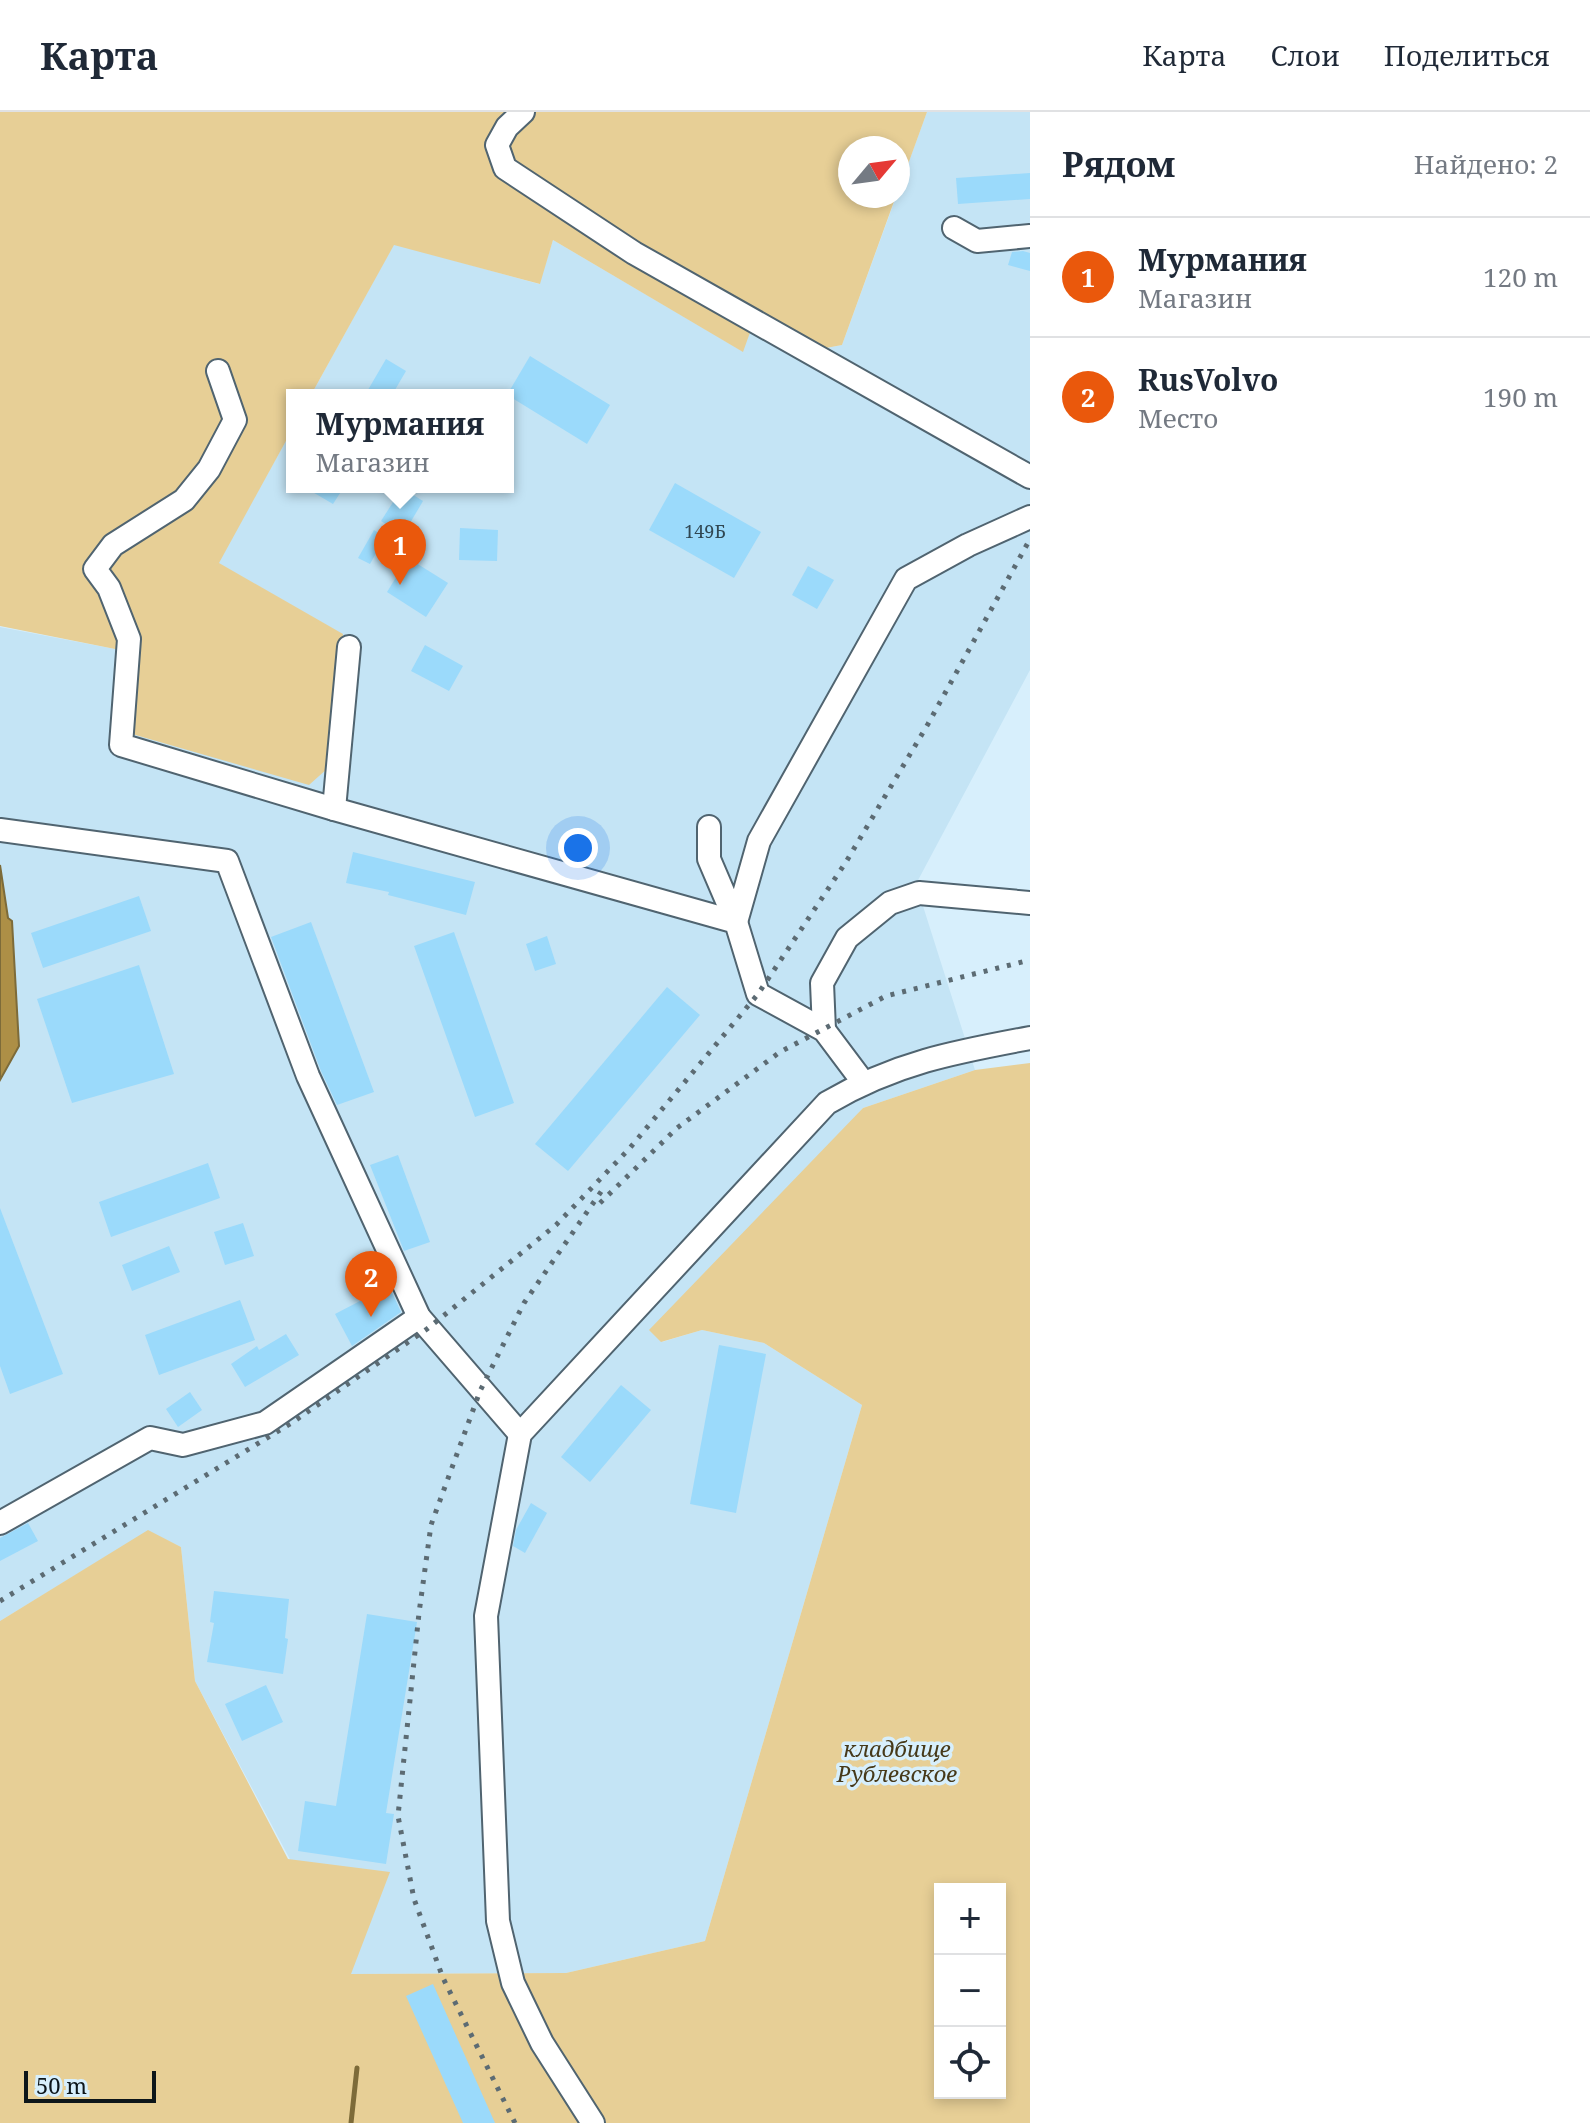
<!DOCTYPE html>
<html lang="ru">
<meta charset="utf-8">
<style>
:root{--surface:#fff;--page:#f2f2f3;--text:#1f2937;--muted:#747a83;--line:#e0e1e3;--accent:#ea580c}
body{margin:0;font-family:"Noto Serif",serif;background:var(--page);color:var(--text)}
.controls{position:absolute;right:24px;bottom:24px;display:grid;overflow:hidden;border-radius:0px;box-shadow:0 4px 12px #0003}
.controls button{width:72px;height:72px;display:grid;place-items:center;padding:0;border:0;border-bottom:2px solid var(--line);background:var(--surface);color:var(--text);font:40px sans-serif}
.compass{position:absolute;left:838px;top:24px;width:72px;height:72px;border-radius:50%;background:var(--surface);box-shadow:0 4px 12px #0003;rotate:61deg}
.scale{position:absolute;left:24px;bottom:20px;width:132px;box-sizing:border-box;padding-left:8px;border:4px solid #0d161a;border-top:0;font-size:22px;line-height:28px;white-space:nowrap;color:#0d161a;-webkit-text-stroke:6px #d7effc;paint-order:stroke}
.you{position:absolute;left:578px;top:736px;width:28px;height:28px;margin:-20px;border:6px solid #fff;border-radius:50%;background:#1a73e8;box-shadow:0 0 0 12px #1a73e833}
.badge{display:grid;place-items:center;width:52px;height:52px;border-radius:50%;background:var(--accent);color:#fff;font-size:26px;font-weight:700}
.pin{position:absolute;translate:-50% -66px;filter:drop-shadow(0 2px 4px #0008)}
.pin::after{content:'';position:absolute;top:42px;width:28px;height:24px;background:inherit;clip-path:polygon(0 0,100% 0,50% 100%)}
.popup{position:absolute;left:286px;top:277px;width:228px;height:104px;box-sizing:border-box;display:grid;place-content:center;border-radius:0px;background:var(--surface);filter:drop-shadow(0 2px 6px #0005);font-size:26px;white-space:nowrap;color:var(--muted)}
.popup b{font-size:30px;color:var(--text)}
.popup::after{content:'';position:absolute;left:50%;top:100%;margin-left:-16px;border:16px solid transparent;border-top-color:var(--surface)}
.list{margin:0;padding:0;list-style:none}
h2{display:flex;justify-content:space-between;align-items:center;height:104px;margin:0;padding:0 32px;font-size:34px}
h2 small{font-size:26px;font-weight:400;color:var(--muted)}
.list li{display:grid;grid-template-columns:52px 1fr auto;gap:24px;align-items:center;box-sizing:border-box;height:120px;padding:0 32px;border-top:2px solid var(--line)}
.list b{display:block;font-size:30px;white-space:nowrap}
.list p{margin:0;font-size:26px;white-space:nowrap;color:var(--muted)}
.list em{font-size:26px;font-style:normal;color:var(--muted)}
.icon{flex:none;width:44px;height:44px;fill:none;stroke:currentColor;stroke-width:2;stroke-linecap:round;stroke-linejoin:round}
.map{position:relative;flex:none;width:1030px;height:2011px;overflow:hidden}
header{display:flex;align-items:center;gap:48px;box-sizing:border-box;height:112px;padding:0 40px;background:var(--surface);border-bottom:2px solid var(--line)}
header strong{font-size:38px}
nav{display:flex;gap:44px;margin-inline-start:auto;font-size:28px}
main{display:flex}
aside{flex:1;background:var(--surface)}
.map>svg:first-child{display:block}
</style>
<header>
<strong>Карта</strong>
<nav><a>Карта</a><a>Слои</a><a>Поделиться</a></nav>
</header>
<main>
<div class="map">
<svg width="1030" height="2011" viewBox="0 0 1030 2011">
<rect width="100%" height="100%" fill="#d7effc"/>
<path fill="#c4e4f5" d="M927 0H1030V558L916 772 975 958 863 996 662 1230 702 1218 764 1231 862 1293 705 1829 566 1861 351 1862 195 1569 181 1435 148 1419 0 1509V515L136 541 342 522 218 451 292 318V375H508V283H311L394 132 539 172 553 128 742 239 757 201 826 236 842 233Z"/>
<g fill="#e7cf96" fill-rule="evenodd">
<path d="M0 0H927L898 80V36H850V84H896L842 233 826 236 757 201 743 240 553 128 540 172 394 133 311 283H292V318L219 451 343 522 328 656 309 673 132 622 135 541 0 514Z"/>
<path d="M1030 951V2011H0V1509L148 1418 181 1435 195 1569 288 1747 390 1760 351 1862 566 1861 705 1829 862 1293 764 1231 702 1218 661 1230 649 1218 863 996 975 958ZM940 1777H1000V1981H940Z"/>
</g>
<path fill="#ad8f46" stroke="#7d6b39" stroke-width="2" d="M0 753 8 806 12 809 19 934 0 968Z"/>
<g fill="none" stroke-linecap="round" stroke-linejoin="round">
<path stroke="#7d6b39" stroke-width="5" d="M351 2011 357 1956"/>
</g>
<g fill="#9bdafb">
<path d="M1030 61V87L958 92 956 66Z"/>
<path d="M1023 139 1030 141V159L1008 153 1012 140Z"/>
<path d="M530 244 610 293 587 332 507 283Z"/>
<path d="M386 247 406 259 392 283H365Z"/>
<path d="M675 371 761 420 734 466 649 418Z"/>
<path d="M304 375H344L333 392Z"/>
<path d="M402 376 423 389 403 423 381 409Z"/>
<path d="M460 416 498 418 497 449 459 448Z"/>
<path d="M374 418 385 425 370 452 358 446Z"/>
<path d="M408 446 448 471 426 505 387 480Z"/>
<path d="M808 454 834 468 817 497 792 483Z"/>
<path d="M425 533 463 554 449 579 411 559Z"/>
<path d="M353 740 475 770 466 803 388 783 389 780 346 771Z"/>
<path d="M139 784 151 819 43 856 31 821Z"/>
<path d="M311 810 374 980 337 993 321 959 271 825Z"/>
<path d="M454 820 514 991 475 1005 414 834Z"/>
<path d="M547 824 556 852 535 859 526 832Z"/>
<path d="M139 853 174 962 72 991 37 887Z"/>
<path d="M667 875 700 903 568 1059 535 1032Z"/>
<path d="M398 1043 430 1130 404 1139 370 1053Z"/>
<path d="M208 1051 220 1086 111 1125 99 1090Z"/>
<path d="M0 1096 63 1262 10 1282 0 1254Z"/>
<path d="M243 1111 254 1144 225 1153 214 1120Z"/>
<path d="M169 1134 180 1160 132 1179 122 1153Z"/>
<path d="M389 1174 401 1200 352 1234 335 1202Z"/>
<path d="M240 1188 255 1228 159 1263 145 1223Z"/>
<path d="M286 1222 299 1243 245 1275 231 1252 257 1234 259 1238Z"/>
<path d="M719 1233 766 1242 736 1401 690 1392Z"/>
<path d="M621 1273 651 1298 590 1370 561 1345Z"/>
<path d="M190 1280 202 1298 178 1315 166 1297Z"/>
<path d="M531 1391 547 1401 525 1441 513 1434 516 1418Z"/>
<path d="M28 1411 38 1429 0 1449V1426Z"/>
<path d="M214 1479 289 1487 285 1526 288 1527 283 1562 207 1550 214 1511 210 1510Z"/>
<path d="M367 1502 417 1510 386 1701 394 1702 386 1752 298 1739 305 1689 336 1694Z"/>
<path d="M266 1573 283 1610 242 1629 225 1592Z"/>
<path d="M433 1872 495 2011H463L406 1884Z"/>
</g>
<g fill="none" stroke-linecap="round" stroke-linejoin="round">
<g stroke="#506470" stroke-width="26">
<g id="minor">
<path d="M523 0 507 15 497 33 505 56 634 141 1030 365"/>
<path d="M954 116 977 129 1030 124"/>
<path d="M218 259 235 308 209 357 184 388 113 433 95 457 109 476 129 527 121 633 334 697 736 810 758 882 824 918 863 970"/>
<path d="M334 697 349 535"/>
<path d="M709 715V747L736 810 759 729 906 467 968 433 1030 405"/>
<path d="M0 718 227 749 308 964 419 1205 520 1322"/>
<path d="M824 918 822 871 847 826 890 791 919 781 1030 791"/>
<path d="M0 1411 150 1326 183 1333 265 1311 419 1205"/>
<path d="M593 2011 542 1931 513 1871 498 1809 486 1504 520 1322 827 991C895 951 954 940 1030 926"/>
</g>
</g>
<use href="#minor" stroke="#fff" stroke-width="22"/>
<g stroke="#5c6b73" stroke-width="5" stroke-dasharray="4 8" stroke-linecap="butt">
<path d="M600 1091 677 1016 780 940 886 884 1030 848"/>
<path d="M0 1489 293 1310 427 1217 556 1113 629 1037 758 882 846 750 928 612 1030 427"/>
<path d="M515 2011 443 1866 414 1787 398 1704 419 1501 431 1413 480 1279 524 1191 605 1074"/>
</g>
</g>
<g text-anchor="middle" dominant-baseline="central" stroke-width="7" stroke-linejoin="round" paint-order="stroke">
<g font-size="18" fill="#304752">
<text x="705" y="419">149Б</text>
</g>
<g font-size="22" font-style="italic" fill="#463919" stroke="#d7effc">
<text x="897" y="1636">кладбище<tspan x="897" dy="25">Рублевское</tspan></text>
</g>
</g>
</svg>
<div class="controls">
<button>+</button>
<button>−</button>
<button><svg class="icon" aria-label="locate" viewBox="0 0 24 24"><circle cx="12" cy="12" r="6"/><path d="M12 2v4M12 18v4M2 12h4M18 12h4"/></svg></button>
</div>
<svg class="compass" viewBox="-18 -18 36 36"><path d="M0-13l5 13h-10z" fill="#e53935"/><path d="M0 13l5-13h-10z" fill="#747a83"/></svg>
<div class="scale">50 m</div>
<div class="you"></div>
<div class="pin badge" style="left:400px;top:473px">1</div>
<div class="popup"><b>Мурмания</b>Магазин</div>
<div class="pin badge" style="left:371px;top:1205px">2</div>
</div>
<aside>
<h2>Рядом<small>Найдено: 2</small></h2>
<ul class="list">
<li><span class="badge">1</span><div><b>Мурмания</b><p>Магазин</p></div><em>120 m</em></li>
<li><span class="badge">2</span><div><b>RusVolvo</b><p>Место</p></div><em>190 m</em></li>
</ul>
</aside>
</main>
